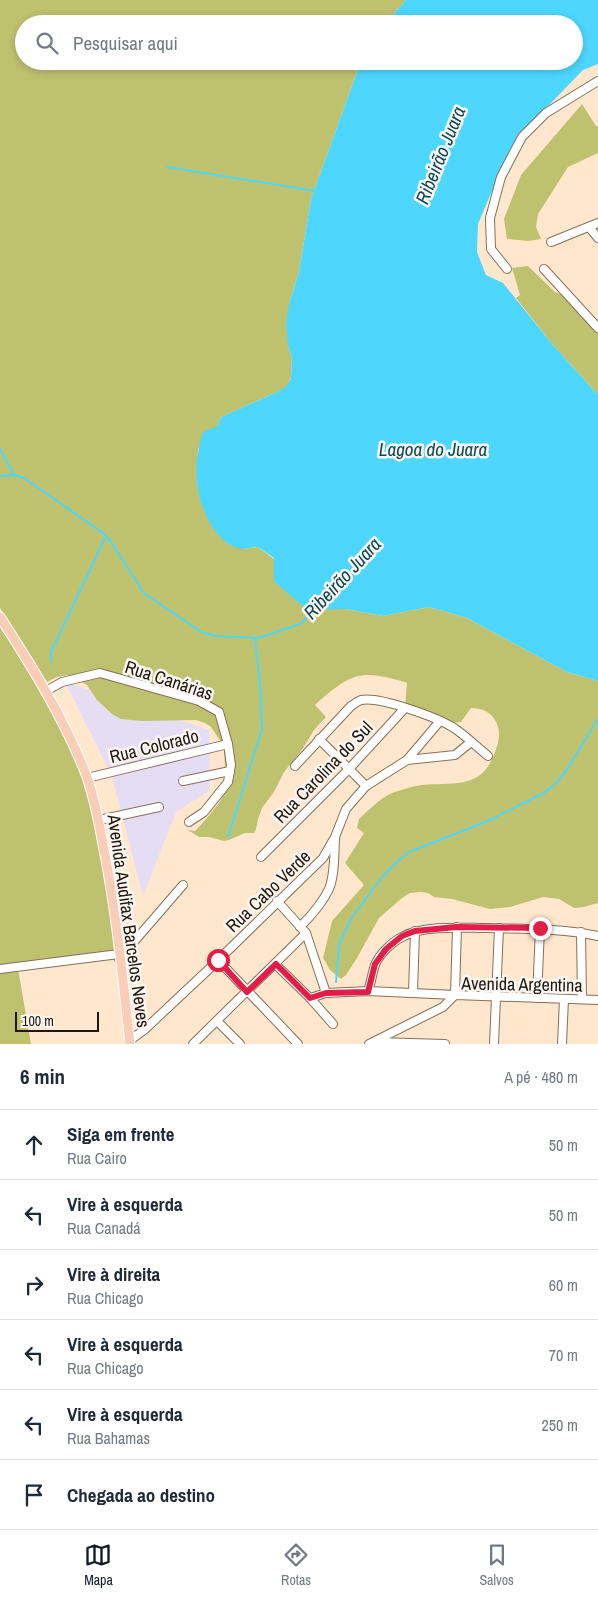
<!DOCTYPE html>
<html lang="pt">
<meta charset="utf-8">
<style>
:root{--surface:#fff;--page:#f2f2f3;--text:#1f2937;--muted:#747a83;--line:#e0e1e3;--accent:#111827}
body{margin:0;font-family:"Archivo Narrow",sans-serif;background:var(--page);color:var(--text)}
.scale{position:absolute;left:15px;bottom:12px;width:84px;box-sizing:border-box;padding-left:5px;border:2px solid #1f160d;border-top:0;font-size:14px;line-height:18px;white-space:nowrap;color:#1f160d;-webkit-text-stroke:4px #fcf7f2;paint-order:stroke}
.stop{position:absolute;width:15px;height:15px;margin:-11px;border:4px solid #e11d48;border-radius:50%;background:#fff}
.stop.end{background:#e11d48;border-color:#fff;box-shadow:0 1px 5px #0008}
.list{margin:0;padding:0;list-style:none}
h2{display:flex;justify-content:space-between;align-items:center;height:65px;margin:0;padding:0 20px;font-size:21px}
h2 small{font-size:16px;font-weight:400;color:var(--muted)}
.list li{display:grid;grid-template-columns:32px 1fr auto;gap:15px;align-items:center;box-sizing:border-box;height:70px;padding:0 20px;border-top:1px solid var(--line)}
.list b{display:block;font-size:19px;white-space:nowrap}
.list p{margin:0;font-size:16px;white-space:nowrap;color:var(--muted)}
.list em{font-size:16px;font-style:normal;color:var(--muted)}
.icon{flex:none;width:28px;height:28px;fill:none;stroke:currentColor;stroke-width:2;stroke-linecap:round;stroke-linejoin:round}
.map{position:relative;flex:none;width:598px;height:1044px;overflow:hidden}
.search{position:absolute;background:var(--surface);box-shadow:0 2px 8px #0003;left:15px;right:15px;top:15px;height:55px;display:flex;align-items:center;gap:12px;box-sizing:border-box;padding:0 18px;border-radius:28px;color:var(--muted);font-size:19px}
.sheet{height:485px;background:var(--surface)}
nav{display:flex;justify-content:space-around;align-items:center;box-sizing:border-box;height:70px;border-top:1px solid var(--line);background:var(--surface);font-size:14px;color:var(--muted)}
nav a{display:grid;justify-items:center;gap:2px}
nav .on{color:var(--accent)}
.map>svg:first-child{display:block}
</style>
<div class="map">
<svg width="598" height="1044" viewBox="0 0 598 1044">
<rect width="100%" height="100%" fill="#ffe7cd"/>
<path fill="#e4ddf3" d="M65 682 209 730 210 790 176 812 143 896 112 776Z"/>
<g fill="#bec26f">
<path d="M0 0H406L385 24H24V61H361L311 199 299 272 289 304 288 346 292 358 291 377 287 387 275 393 221 417 218 426 198 449 197 482 200 497 242 549 258 547 340 609H346L383 616 429 607 467 618 567 672 598 681V903L584 907 574 908 559 899 543 897 510 907 490 909 452 899 434 897 428 893 420 892 410 893 402 898 379 918 357 958 346 975 341 979 330 970 323 958 332 921 364 885 345 863 364 833 357 828 359 819C369 810 380 798 392 793 401 790 413 786 422 785 454 782 482 790 495 752 499 742 501 732 496 722 491 712 482 708 471 708L461 722 452 723 405 707 407 683C361 669 352 672 315 705L326 717 314 730 302 750 284 772 274 792 262 808 258 819 256 829 254 833H245L229 840 224 841 209 837H199L188 830 195 831C210 816 225 796 234 778L230 771 225 768 224 750 221 742 211 727 205 723 196 720 142 721 121 719 112 714 97 700 87 685 76 679 68 675 57 677 47 682 0 608Z"/>
<path d="M582 104 596 126H598V153L568 167 538 214 536 227 541 239 528 241 507 239 504 219 521 175Z"/>
<path d="M528 266 555 292 570 298 598 329V395L553 345 516 298 520 295 512 268Z"/>
<path d="M0 624 37 675 52 714 78 765 97 830 114 939V953L17 963 31 1044H0Z"/>
</g>
<path fill="#4dd7ff" d="M406 0H598V64L583 70 521 134 503 165 478 224 477 252 486 275 503 283 553 345 598 395V681L567 672 467 618 429 607 383 616 346 609 307 610 274 581V558L258 547C253 547 247 549 242 549 215 545 199 506 197 482 195 466 198 448 203 432L218 426 221 417 275 393 286 387 291 378 292 358 288 346 286 324 289 304 299 272 311 199 361 61H574V24H385Z"/>
<g fill="none" stroke-linecap="round" stroke-linejoin="round">
<g stroke="#4dd7ff" stroke-width="2">
<path d="M167 167 315 191"/>
<path d="M0 449 14 475"/>
<path d="M0 476 14 475 24 478 103 533 111 542 144 593 201 632 215 636 259 638 300 624 308 617 314 608"/>
<path d="M51 662V652L106 536"/>
<path d="M228 837 262 729 261 695 255 639"/>
<path d="M336 982 339 944 352 917 383 876 396 863 409 852 488 821 544 793 556 783 566 771 598 719"/>
</g>
<g stroke="#857059" stroke-width="10">
<g id="minor">
<path d="M589 227 598 238"/>
<path d="M551 242 598 223"/>
<path d="M507 269 491 249 490 218 501 177 522 137 546 113 598 81"/>
<path d="M544 269 598 328"/>
<path d="M46 691 62 682 100 673 199 701 219 712 228 744 231 765 228 782 204 812 189 822"/>
<path d="M319 739 366 786"/>
<path d="M407 760 440 721"/>
<path d="M295 766 351 706C354 704 358 701 361 700 380 696 438 718 454 728 466 736 477 747 488 756"/>
<path d="M87 778 228 744"/>
<path d="M183 781 230 771"/>
<path d="M99 820 159 807"/>
<path d="M261 857 349 769 405 708"/>
<path d="M277 901 306 933 326 993"/>
<path d="M300 927C311 916 322 904 329 889 335 874 334 855 335 839"/>
<path d="M581 932 582 999"/>
<path d="M119 959 183 885"/>
<path d="M218 960 298 1044"/>
<path d="M275 964 310 998 326 993 368 991 455 995 457 927"/>
<path d="M0 969 119 954"/>
<path d="M368 991C371 983 372 974 375 965 379 954 393 941 404 936 425 925 464 928 487 928 525 929 561 928 598 936"/>
<path d="M413 993 415 931"/>
<path d="M310 998 333 1024"/>
<path d="M537 998 540 928"/>
<path d="M218 1022 240 1044"/>
<path d="M129 1041 144 1030 208 970 323 858 335 837 346 809 366 786 407 760 455 755 471 742"/>
<path d="M376 1042 445 1044"/>
<path d="M193 1044 306 933"/>
<path d="M369 1044 443 1007 455 995 598 1000"/>
<path d="M494 1044 499 928"/>
<path d="M562 1044 564 999"/>
</g>
</g>
<g stroke="#fff" stroke-width="11">
<path id="major" d="M0 617C33 668 65 720 87 777 96 803 100 829 105 855 117 917 123 981 130 1044"/>
</g>
<use href="#minor" stroke="#fff" stroke-width="8"/>
<use href="#major" stroke="#f8ceb8" stroke-width="9"/>
</g>
<g fill="none" stroke-linecap="round" stroke-linejoin="round">
<path stroke="#e11d48" stroke-width="6" d="M218 960 247 992 276 964 310 998 326 993 368 992 375 964 386 949 402 936 415 931 456 927 540 928"/>
</g>
<g text-anchor="middle" dominant-baseline="central" stroke-width="5" stroke-linejoin="round" paint-order="stroke">
<g font-size="18" fill="#1f160d" stroke="#fcf7f2">
<text transform="translate(169 680) rotate(18)">Rua Canárias</text>
<text transform="translate(154 746) rotate(-14)">Rua Colorado</text>
<text transform="translate(323 772) rotate(-46)">Rua Carolina do Sul</text>
<text transform="translate(268 891) rotate(-44)">Rua Cabo Verde</text>
<text transform="translate(129 921) rotate(82)">Avenida Audifax Barcelos Neves</text>
<text transform="translate(522 984) rotate(1)">Avenida Argentina</text>
</g>
<g font-size="19" font-style="italic" fill="#0b4858" stroke="#fcf7f2">
<text transform="translate(440 155) rotate(-68)">Ribeirão Juara</text>
<text x="433" y="449">Lagoa do Juara</text>
<text transform="translate(342 578) rotate(-47)">Ribeirão Juara</text>
</g>
</g>
</svg>
<div class="scale">100 m</div>
<div class="stop" style="left:218px;top:960px"></div>
<div class="stop end" style="left:540px;top:928px"></div>
<div class="search"><svg class="icon" aria-label="search" viewBox="0 0 24 24"><circle cx="10" cy="10" r="6"/><path d="M15 15l6 6"/></svg>Pesquisar aqui</div>
</div>
<section class="sheet">
<h2>6 min<small>A pé · 480 m</small></h2>
<ul class="list">
<li><svg class="icon" aria-label="ahead" viewBox="0 0 24 24"><path d="M12 20V5M6 11l6-6 6 6"/></svg><div><b>Siga em frente</b><p>Rua Cairo</p></div><em>50 m</em></li>
<li><svg class="icon" aria-label="left" viewBox="0 0 24 24"><path d="M17 20v-9H6M10 6l-5 5 5 5"/></svg><div><b>Vire à esquerda</b><p>Rua Canadá</p></div><em>50 m</em></li>
<li><svg class="icon" aria-label="right" viewBox="0 0 24 24"><path d="M7 20v-9h11M14 6l5 5-5 5"/></svg><div><b>Vire à direita</b><p>Rua Chicago</p></div><em>60 m</em></li>
<li><svg class="icon" aria-label="left" viewBox="0 0 24 24"><path d="M17 20v-9H6M10 6l-5 5 5 5"/></svg><div><b>Vire à esquerda</b><p>Rua Chicago</p></div><em>70 m</em></li>
<li><svg class="icon" aria-label="left" viewBox="0 0 24 24"><path d="M17 20v-9H6M10 6l-5 5 5 5"/></svg><div><b>Vire à esquerda</b><p>Rua Bahamas</p></div><em>250 m</em></li>
<li><svg class="icon" aria-label="arrive" viewBox="0 0 24 24"><path d="M6 21V4h12l-3 4 3 4H6"/></svg><div><b>Chegada ao destino</b></div></li>
</ul>
</section>
<nav>
<a class="on"><svg class="icon" aria-label="map" viewBox="0 0 24 24"><path d="M3 6l6-2 6 2 6-2v14l-6 2-6-2-6 2zM9 4v14M15 6v14"/></svg>Mapa</a>
<a><svg class="icon" aria-label="directions" viewBox="0 0 24 24"><path d="M12 3l9 9-9 9-9-9zM9 14v-3h6M13 9l2 2-2 2"/></svg>Rotas</a>
<a><svg class="icon" aria-label="saved" viewBox="0 0 24 24"><path d="M7 4h10v16l-5-4-5 4z"/></svg>Salvos</a>
</nav>
